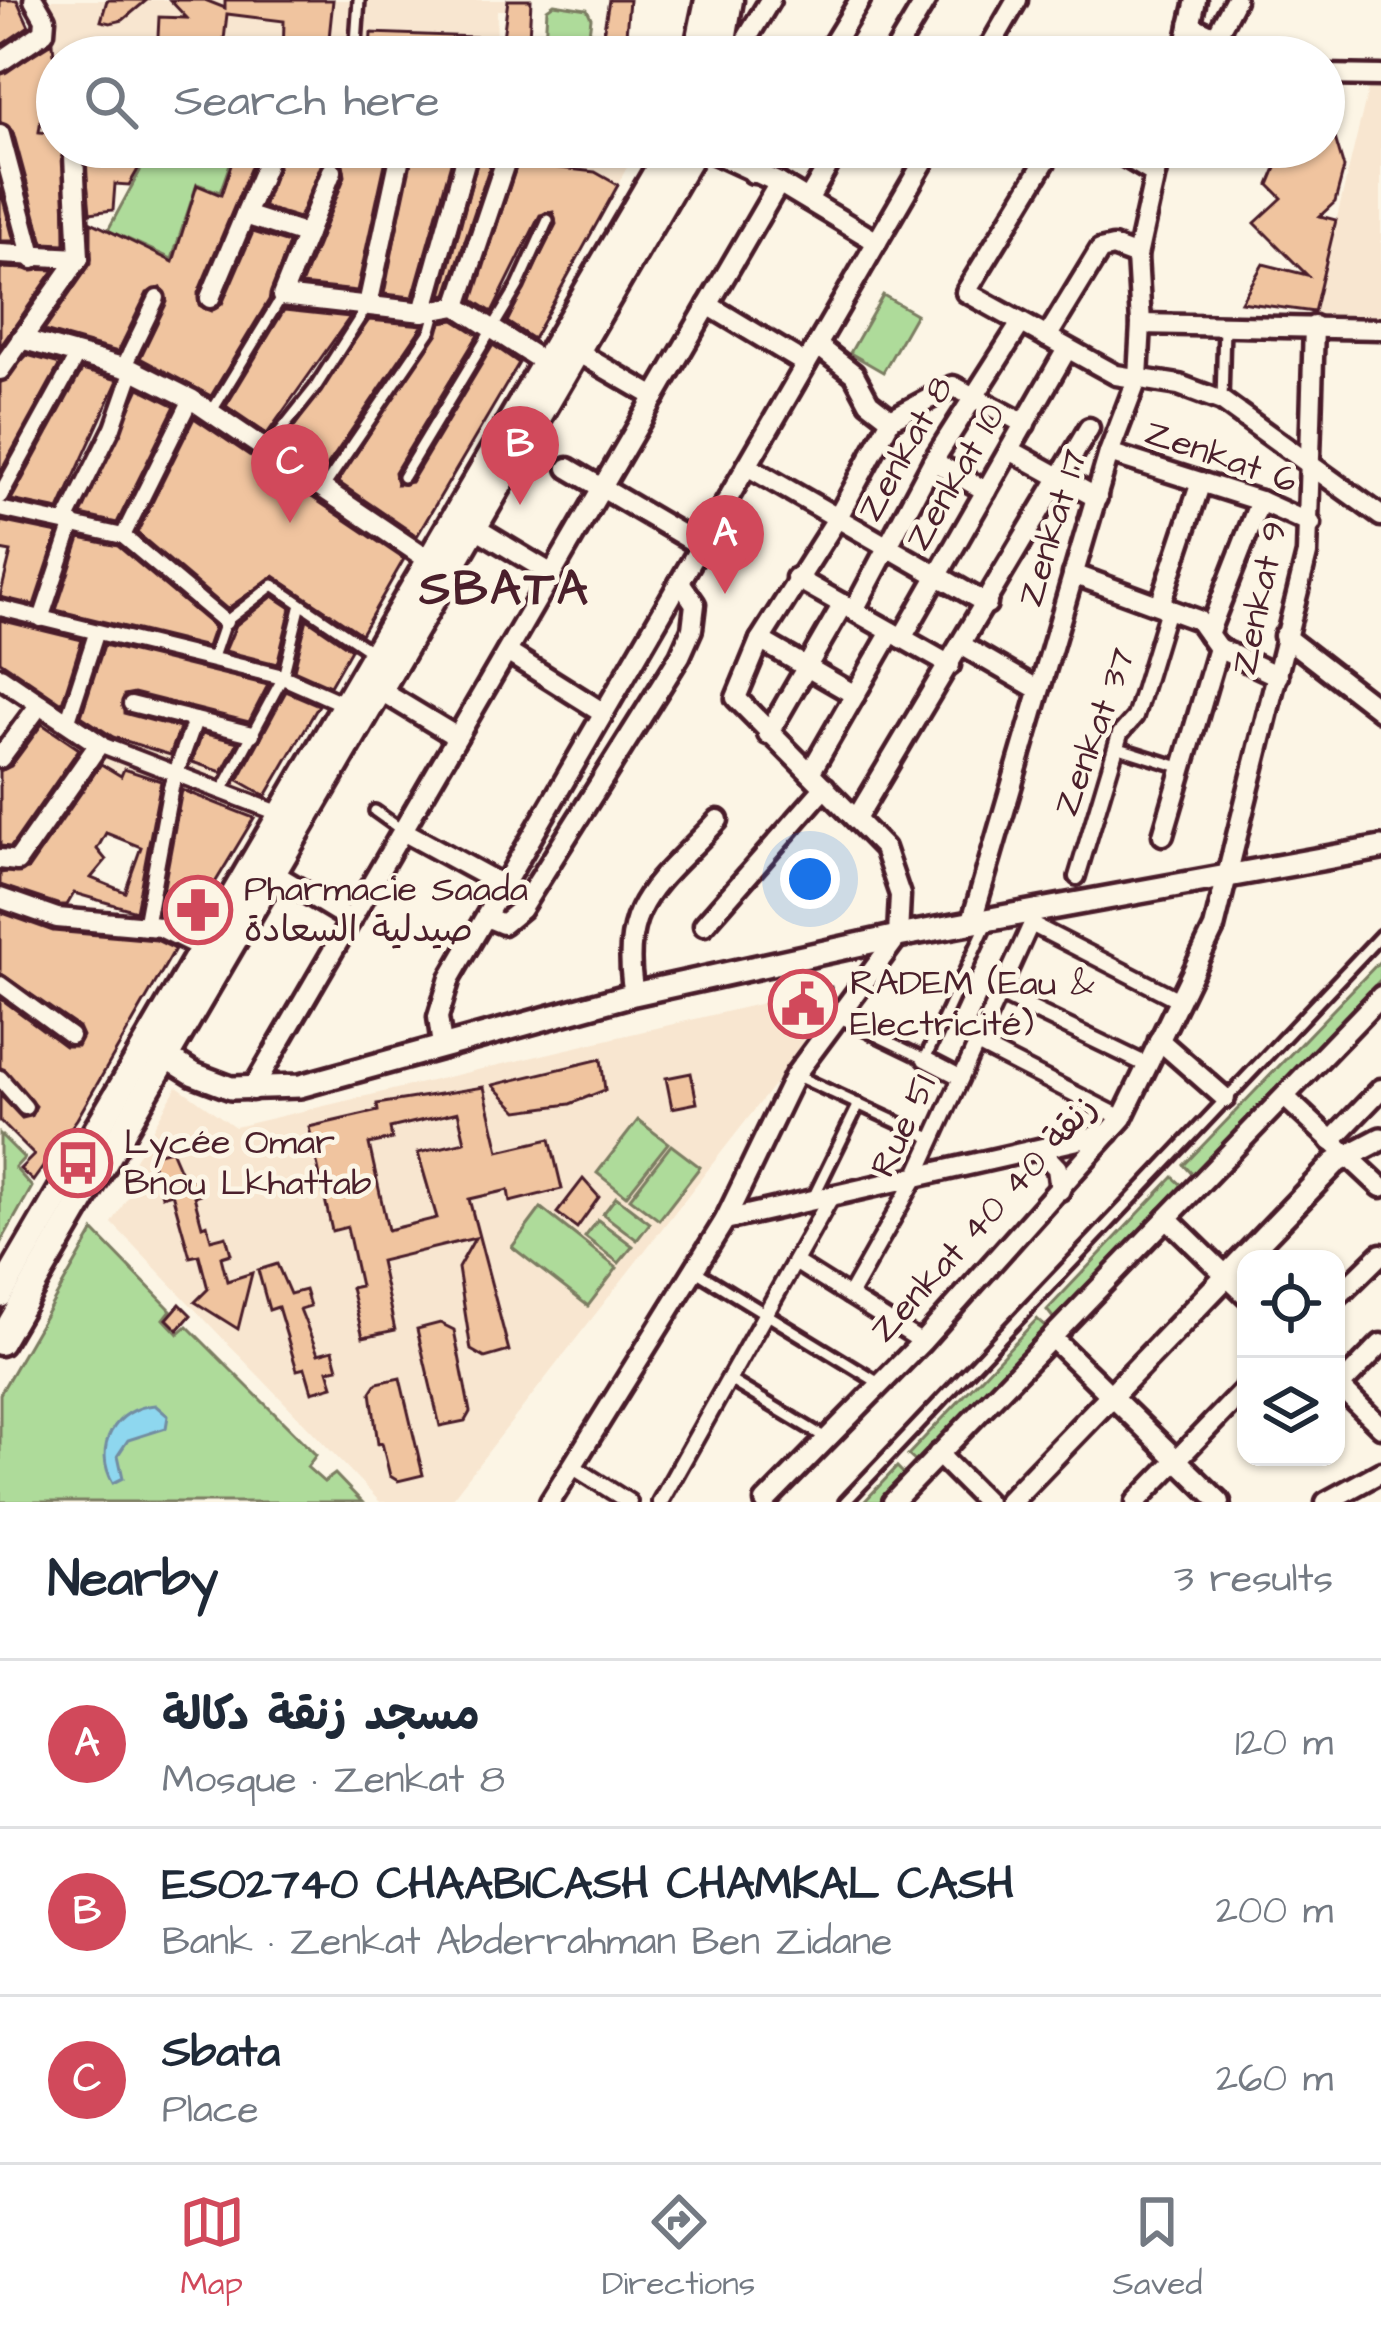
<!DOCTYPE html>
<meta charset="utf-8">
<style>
:root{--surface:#fff;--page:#f6f6f7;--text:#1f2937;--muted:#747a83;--line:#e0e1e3;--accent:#d1495b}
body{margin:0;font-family:"Architects Daughter","Playpen Sans Arabic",sans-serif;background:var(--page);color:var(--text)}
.controls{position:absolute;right:36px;bottom:36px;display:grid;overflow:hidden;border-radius:24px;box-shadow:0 3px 9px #0004}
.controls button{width:108px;height:108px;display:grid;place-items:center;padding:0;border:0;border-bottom:3px solid var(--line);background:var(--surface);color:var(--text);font:60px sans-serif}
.you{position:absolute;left:810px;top:879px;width:42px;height:42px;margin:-30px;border:9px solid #fff;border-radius:50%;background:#1a73e8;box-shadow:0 0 0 18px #1a73e833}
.badge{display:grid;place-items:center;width:78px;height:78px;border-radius:50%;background:var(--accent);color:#fff;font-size:39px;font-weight:700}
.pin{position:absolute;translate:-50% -99px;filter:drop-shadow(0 3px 6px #0008)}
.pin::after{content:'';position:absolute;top:63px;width:42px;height:36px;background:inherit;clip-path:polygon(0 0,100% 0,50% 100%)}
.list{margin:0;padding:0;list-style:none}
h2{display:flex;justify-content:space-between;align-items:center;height:156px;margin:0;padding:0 48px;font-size:51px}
h2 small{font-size:39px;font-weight:400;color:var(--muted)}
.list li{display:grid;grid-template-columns:78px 1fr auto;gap:36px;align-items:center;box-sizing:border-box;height:168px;padding:0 48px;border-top:3px solid var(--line)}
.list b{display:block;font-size:45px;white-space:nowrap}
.list p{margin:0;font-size:39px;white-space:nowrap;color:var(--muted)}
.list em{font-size:39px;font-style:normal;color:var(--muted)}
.icon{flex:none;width:66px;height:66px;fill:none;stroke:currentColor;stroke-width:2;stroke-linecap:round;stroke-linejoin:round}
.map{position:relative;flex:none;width:1381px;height:1502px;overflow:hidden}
.search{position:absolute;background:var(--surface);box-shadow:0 3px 9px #0004;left:36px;right:36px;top:36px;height:132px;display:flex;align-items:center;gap:30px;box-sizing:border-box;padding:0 42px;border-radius:66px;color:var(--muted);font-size:45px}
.sheet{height:660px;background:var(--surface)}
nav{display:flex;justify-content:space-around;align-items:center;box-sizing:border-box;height:168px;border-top:3px solid var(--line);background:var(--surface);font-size:33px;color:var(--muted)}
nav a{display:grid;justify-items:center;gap:6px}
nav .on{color:var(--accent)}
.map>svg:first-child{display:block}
</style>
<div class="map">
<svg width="1381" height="1502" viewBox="0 0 1381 1502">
<rect width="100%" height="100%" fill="#fcf5e5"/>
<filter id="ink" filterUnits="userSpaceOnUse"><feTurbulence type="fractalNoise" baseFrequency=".00833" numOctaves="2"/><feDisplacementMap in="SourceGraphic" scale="24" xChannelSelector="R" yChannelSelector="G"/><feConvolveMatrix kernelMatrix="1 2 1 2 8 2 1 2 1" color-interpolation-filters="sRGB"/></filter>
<g filter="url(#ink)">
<g fill="#f8e6d0">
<path d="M45 0H532L531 10H497L496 57H57V132L41 131 57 24Z"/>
<path d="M1370 81H1381V319L1313 317Z"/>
<path d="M386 147H638L618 184 594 170Z"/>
<path d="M269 682 291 689 239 776 268 792 251 821 127 771 122 781 37 723 50 694 121 738 220 768Z"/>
<path d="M763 1003 809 1040 449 1502H380L112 1223 138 1180 133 1163 177 1086 235 1127Z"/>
</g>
<g fill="#aedb9a" stroke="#7c7d62" stroke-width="3">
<path d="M554 4 587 9 591 18 586 57H544L547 9Z"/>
<path d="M153 147H236L220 192 197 184 172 259 108 230Z"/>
<path d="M883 295 916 314 883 372 850 353Z"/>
<path d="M1381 960V979L883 1502H864L897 1467 906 1476 918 1464 908 1455 1037 1319 1046 1327 1054 1319 1047 1310 1173 1177 1182 1185 1193 1175 1184 1165Z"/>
<path d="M638 1120 668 1143 626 1196 597 1173Z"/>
<path d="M0 1134 24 1158 15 1168 32 1187 0 1244Z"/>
<path d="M671 1145 700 1167 659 1220 630 1198Z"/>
<path d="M616 1197 650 1223 637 1240 603 1214Z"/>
<path d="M541 1208 617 1268 588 1306 512 1247Z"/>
<path d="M598 1220 633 1246 619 1263 585 1237Z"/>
<path d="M94 1231 171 1310 164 1319 178 1334 187 1326 316 1455 307 1467 324 1482 335 1474 362 1502H0V1394Z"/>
</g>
<path fill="#8ed7ef" stroke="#738da1" stroke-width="3" d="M155 1405 168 1416 166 1428 128 1440 118 1455 123 1478 113 1483C92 1447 115 1408 155 1405Z"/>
<g fill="#f0c49f" stroke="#4a1f2b" stroke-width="3" fill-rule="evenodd">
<path d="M0 0H17L29 26 0 46Z"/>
<path d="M107 0H147L123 20 110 23 101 21Z"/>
<path d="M170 0H205L225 8V0H333L327 57H283L284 21 227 14 222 57H157L159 17 187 18Z"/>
<path d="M508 0H531L528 57H370L371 33 503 38Z"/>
<path d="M609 0H629L624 57H599Z"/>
<path d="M53 42 57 100 44 99 39 132 57 134V147H64L65 244 43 243 13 132 0 122V75Z"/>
<path d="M1324 88 1337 89 1338 98 1326 108 1344 168 1335 202 1320 216 1336 220 1314 312 1241 302 1263 264 1307 275 1255 223 1282 198 1269 185 1278 163 1275 147H1324Z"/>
<path d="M84 147H151L129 185 115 184 113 210 90 213Z"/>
<path d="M237 147H332L386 159 357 291 301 285 345 176 343 164 331 158 323 161 299 218 263 207 278 166 264 154 253 162 198 293 199 305 211 311 222 304 253 232 289 243 269 300 211 396 140 358 167 302 161 288 147 293 118 352 44 331 91 263V222L173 262 197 185 221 195Z"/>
<path d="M412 151 453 156 413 297 384 294Z"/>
<path d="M478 159 492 160 447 294 442 295Z"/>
<path d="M517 163 595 172 618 185 533 339 507 322 556 224 553 212 540 215 492 312 473 300Z"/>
<path d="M0 188 14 241H0Z"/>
<path d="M0 268 54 270 0 347Z"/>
<path d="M284 310 350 317 267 434 226 406Z"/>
<path d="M369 320 423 325 323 472 282 444Z"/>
<path d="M454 320 478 335 395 472 397 484 411 482 493 345 519 363 417 536 338 482 442 322Z"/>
<path d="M27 355 60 364 0 473V383Z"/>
<path d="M82 370 118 380 59 510 11 500Z"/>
<path d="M139 388 175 406 117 523 81 515Z"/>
<path d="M194 418 404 559 361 634 274 576 227 609 137 533Z"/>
<path d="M0 521 58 533 34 605 0 597 11 552 0 550Z"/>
<path d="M80 538 118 546 214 627 207 647 56 610Z"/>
<path d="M273 596 291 608 277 664 225 651 236 625Z"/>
<path d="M307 619 351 649 330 686 294 670Z"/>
<path d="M0 620 82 640 62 703 0 661Z"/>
<path d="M104 645 268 685 249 722 134 693 124 695V713L180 728 170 755 113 737 81 716Z"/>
<path d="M286 691 319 705 266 796 238 780Z"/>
<path d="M42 724 79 749 11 847 0 846V771L11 766Z"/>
<path d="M202 733 238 742 222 772 192 762Z"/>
<path d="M101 764 121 776 124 769 161 781 136 911 74 893 67 905H60L0 885V873L28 869ZM106 833 141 847 125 892 91 878 106 860 97 849Z"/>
<path d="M182 790 254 818 189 926 159 913Z"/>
<path d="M0 912 53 931 156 940 175 949 77 1119 33 1181 20 1169 34 1155 0 1121V1095L22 1118 31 1116 36 1106 0 1067V998L65 1046H77L82 1036 78 1027 0 973Z"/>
<path d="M831 987 834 1000 819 1020 792 1025 790 1017 784 1018 780 999Z"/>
<path d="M601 1059 605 1090 570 1104 518 1111 493 1085Z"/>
<path d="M691 1073 697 1103 672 1108 666 1078Z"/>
<path d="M484 1087 499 1151 550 1139 562 1189 510 1202 508 1190 469 1199 509 1351 485 1358 471 1350 458 1268 475 1238 380 1261 395 1330 363 1337 351 1288 360 1286 347 1227 332 1231 309 1127 378 1111 377 1104ZM458 1112 465 1142 418 1153 437 1218 388 1230 369 1144 392 1139 390 1128Z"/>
<path d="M171 1150 184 1180 199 1176 203 1193 194 1196 202 1226 207 1224 211 1240 226 1236 231 1254 221 1257 227 1281 252 1273 238 1329 195 1302 208 1289 199 1255 190 1257 172 1193 162 1196 150 1155Z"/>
<path d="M583 1179 599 1197 577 1228 557 1213Z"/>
<path d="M277 1264 290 1294 305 1290 310 1306 300 1309 318 1354 333 1350 338 1368 328 1370 333 1386 312 1392 305 1368 297 1370 278 1307 269 1310 258 1270Z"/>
<path d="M180 1304 191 1315 178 1330 167 1319Z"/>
<path d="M440 1323 454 1330 470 1412 465 1421 440 1426 417 1329Z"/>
<path d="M400 1378 423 1475 398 1481 390 1476 382 1443 378 1444 371 1392 377 1383Z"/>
</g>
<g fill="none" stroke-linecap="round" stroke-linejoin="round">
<g stroke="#4a1f2b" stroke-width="18">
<g id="service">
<path d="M355 57 359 0"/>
<path d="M1222 401 1224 326"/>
<path d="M212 411 282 296"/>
<path d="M268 447 315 388 368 305"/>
<path d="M403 477 518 286 548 220"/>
<path d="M324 487 431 330 436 312"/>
<path d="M212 660 225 622 273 585 375 654"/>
<path d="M1116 747 1183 768"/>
<path d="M223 789 283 677 300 608"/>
<path d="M375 811 403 831"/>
<path d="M840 1018 925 1059 988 921"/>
<path d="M795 1075 931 1138"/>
<path d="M814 1196 859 1104"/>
<path d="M694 1270 879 1383"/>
<path d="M731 1381 824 1437"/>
<path d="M845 1502 1381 935"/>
</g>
</g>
<g stroke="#4a1f2b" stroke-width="22">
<g id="pedestrian">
<path d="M123 368 157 298"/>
<path d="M0 496 77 356"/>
<path d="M0 509 123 536 225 622"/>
<path d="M66 521 113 427 133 370"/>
<path d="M123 536 191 399"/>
<path d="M0 608 283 677 344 704"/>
<path d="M41 619 73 523"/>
<path d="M131 704 252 734"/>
<path d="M67 723 96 634"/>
<path d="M99 744 281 814"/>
<path d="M1077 877 1120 734 1135 717 1169 606"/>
<path d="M1031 924 1179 1000"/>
<path d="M145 927 171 787 195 720"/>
<path d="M0 984 71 1036"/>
<path d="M1000 994 1147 1065"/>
<path d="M977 1044 1122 1118"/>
<path d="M925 1059 960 1077"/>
<path d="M0 1078 25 1107"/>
<path d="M795 1262 922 1342"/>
<path d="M849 1296 915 1179 1036 913"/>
<path d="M572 1466 629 1502"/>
<path d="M660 1502 831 1197"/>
</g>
</g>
<g stroke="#4a1f2b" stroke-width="27">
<g id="minor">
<path d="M1190 25 1257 57"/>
<path d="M1215 38 1235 0"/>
<path d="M725 57 740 50 770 0"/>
<path d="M825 57 860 0"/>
<path d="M892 57 926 0"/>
<path d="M984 57 1017 0"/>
<path d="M1183 57 1196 0"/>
<path d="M0 62 44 32 45 19 34 0"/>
<path d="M1324 75 1381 76"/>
<path d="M0 135 33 259"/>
<path d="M701 147 779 183 877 242"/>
<path d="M1054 147 966 292 1116 375 1179 385 1222 401 1381 516"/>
<path d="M1109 147 1155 174"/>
<path d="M332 171 282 296 423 312 457 306 545 363"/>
<path d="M753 173 769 147"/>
<path d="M808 200 839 147"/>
<path d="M245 215 307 235"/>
<path d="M0 254 79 258 74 156"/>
<path d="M210 298 265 167"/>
<path d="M368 305 400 157"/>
<path d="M708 305 806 364"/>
<path d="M457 306 504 166"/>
<path d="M423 312 465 162"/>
<path d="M1141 324 1381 329"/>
<path d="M1047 337 1100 250 1113 247 1137 256"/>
<path d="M21 339 133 370 191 399 430 561"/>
<path d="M577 352 655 397"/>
<path d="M0 370 79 258"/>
<path d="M891 419 953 386 1025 424"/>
<path d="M1010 450 1097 498"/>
<path d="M1109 453 1260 501 1311 524"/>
<path d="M933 461 986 491"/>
<path d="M747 466 987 604"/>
<path d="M568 468 701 546"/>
<path d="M474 527 552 574"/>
<path d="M1073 574 1198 620 1218 648 1278 676"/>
<path d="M796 578 950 665"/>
<path d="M1161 602 1201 482"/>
<path d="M854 610 933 461 1021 323"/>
<path d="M1208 634 1260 501"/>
<path d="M1284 636 1381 711"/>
<path d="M902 638 1067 349"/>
<path d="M760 640 855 695"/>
<path d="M963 646 1039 690"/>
<path d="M507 652 604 713"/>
<path d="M0 677 99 744 17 861 0 859"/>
<path d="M381 691 457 737"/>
<path d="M768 734 843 604"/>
<path d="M0 758 40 704"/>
<path d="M810 773 891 632"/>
<path d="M856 819 1089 428"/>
<path d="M403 831 504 886"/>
<path d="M1163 835 1218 648"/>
<path d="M273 873 351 920"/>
<path d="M0 898 57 918 160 927 203 948"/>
<path d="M486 917 503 924 521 909 680 656 692 629 695 604 680 582"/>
<path d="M971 924 1109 453 1138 377 1141 324 1137 256 1161 147"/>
<path d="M704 925 825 787"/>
<path d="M634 994C617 901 661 883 718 820"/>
<path d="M1159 1040 1225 1098"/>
<path d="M442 1046 438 1017 450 978 932 147"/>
<path d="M252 1090 779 183"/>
<path d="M1286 1098 1381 1187"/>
<path d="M1331 1141 1381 1089"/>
<path d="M1041 1151 1057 1168 1060 1190"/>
<path d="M1167 1218 1246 1295"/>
<path d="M725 1220 1109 1133"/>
<path d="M1336 1298 1381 1254"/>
<path d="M1053 1339 1220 1502"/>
<path d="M1336 1383 1381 1427"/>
<path d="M1340 1386 1381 1344"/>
<path d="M938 1454 986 1502"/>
<path d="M550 1502 725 1220 795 1075 898 936 900 895 884 848 736 698 760 640 838 517 891 419 869 402 854 374 817 345"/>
<path d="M765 1502 922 1342 1122 1118 1214 928 1307 554 1314 326"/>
<path d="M893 1502 1381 996"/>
<path d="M1136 1502 1246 1388"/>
<path d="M1326 1502 1381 1472"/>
</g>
</g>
<g stroke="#4a1f2b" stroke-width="30">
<g id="tertiary">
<path d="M152 1048 194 1074 231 1088 300 1086 634 994 898 936 1381 848"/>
<path d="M1009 1502 1335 1163 1381 1139"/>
</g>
</g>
<g stroke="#4a1f2b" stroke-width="33">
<g id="secondary">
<path d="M696 57 708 0"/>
<path d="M720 57 730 0"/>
<path d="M0 1295 671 147"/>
<path d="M0 1342 696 147"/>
</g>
</g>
<use href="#service" stroke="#fcf5e5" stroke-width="9"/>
<use href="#pedestrian" stroke="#fcf5e5" stroke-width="14"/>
<use href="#minor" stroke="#fcf5e5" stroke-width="18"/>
<use href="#tertiary" stroke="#fcf5e5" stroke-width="21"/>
<use href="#secondary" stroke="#fcf5e5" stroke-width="24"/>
</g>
</g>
<defs>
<g id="pharmacy-ring" transform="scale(3.45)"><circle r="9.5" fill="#fcf5e5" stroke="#d1495b" stroke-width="1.5"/><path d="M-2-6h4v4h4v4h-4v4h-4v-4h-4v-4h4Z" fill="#d1495b"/></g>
<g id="civic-ring" transform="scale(3.45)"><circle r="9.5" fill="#fcf5e5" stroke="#d1495b" stroke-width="1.5"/><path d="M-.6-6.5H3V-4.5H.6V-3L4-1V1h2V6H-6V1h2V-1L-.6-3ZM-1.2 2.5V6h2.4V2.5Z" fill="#d1495b"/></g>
<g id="bus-ring" transform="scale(3.45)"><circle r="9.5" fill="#fcf5e5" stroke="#d1495b" stroke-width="1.5"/><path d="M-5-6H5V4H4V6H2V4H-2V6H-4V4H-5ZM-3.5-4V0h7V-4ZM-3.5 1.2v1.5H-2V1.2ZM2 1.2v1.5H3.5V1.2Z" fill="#d1495b"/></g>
</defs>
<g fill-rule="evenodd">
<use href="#pharmacy-ring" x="198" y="910"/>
<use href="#civic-ring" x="803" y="1004"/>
<use href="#bus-ring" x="78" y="1163"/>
</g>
<g text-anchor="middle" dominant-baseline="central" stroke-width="10" stroke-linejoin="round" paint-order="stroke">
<g font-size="36" fill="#4a1f2b" stroke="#fcf5e5">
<text transform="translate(906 449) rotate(-61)">Zenkat 8</text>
<text transform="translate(1221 457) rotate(19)">Zenkat 6</text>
<text transform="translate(956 477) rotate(-60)">Zenkat 10</text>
<text transform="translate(1053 528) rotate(-73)">Zenkat 17</text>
<text transform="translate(1260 598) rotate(-78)">Zenkat 9</text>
<text transform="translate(1095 732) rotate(-70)">Zenkat 37</text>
<text transform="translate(904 1126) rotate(-65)">Rue 51</text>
<text transform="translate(984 1219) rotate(-48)">Zenkat 40 زنقة 40</text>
</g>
<g font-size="36" fill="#4a1f2b" stroke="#fcf5e5" text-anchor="start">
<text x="244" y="889">Pharmacie Saada<tspan x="244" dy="41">صيدلية السعادة</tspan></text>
<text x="850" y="983">RADEM (Eau &amp;<tspan x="850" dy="41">Electricité)</tspan></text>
<text x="124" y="1142">Lycée Omar<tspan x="124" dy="41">Bnou Lkhattab</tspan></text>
</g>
<g font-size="48" font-weight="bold" letter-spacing="3" fill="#4a1f2b" stroke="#fcf5e5">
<text x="505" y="590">SBATA</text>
</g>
</g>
</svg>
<div class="controls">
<button><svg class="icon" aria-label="locate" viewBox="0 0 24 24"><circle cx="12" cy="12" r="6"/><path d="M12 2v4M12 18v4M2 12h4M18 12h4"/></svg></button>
<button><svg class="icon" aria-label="layers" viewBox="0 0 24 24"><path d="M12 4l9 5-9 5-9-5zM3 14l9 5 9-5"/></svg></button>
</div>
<div class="you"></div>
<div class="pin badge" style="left:725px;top:594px">A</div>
<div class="pin badge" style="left:520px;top:505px">B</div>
<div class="pin badge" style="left:290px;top:523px">C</div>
<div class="search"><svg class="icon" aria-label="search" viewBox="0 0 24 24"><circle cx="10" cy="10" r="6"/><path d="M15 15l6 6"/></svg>Search here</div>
</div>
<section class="sheet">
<h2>Nearby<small>3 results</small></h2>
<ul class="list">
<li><span class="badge">A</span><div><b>مسجد زنقة دكالة</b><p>Mosque · Zenkat 8</p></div><em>120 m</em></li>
<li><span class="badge">B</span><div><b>ES02740 CHAABICASH CHAMKAL CASH</b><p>Bank · Zenkat Abderrahman Ben Zidane</p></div><em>200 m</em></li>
<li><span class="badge">C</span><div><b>Sbata</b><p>Place</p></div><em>260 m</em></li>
</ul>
</section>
<nav>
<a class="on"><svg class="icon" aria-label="map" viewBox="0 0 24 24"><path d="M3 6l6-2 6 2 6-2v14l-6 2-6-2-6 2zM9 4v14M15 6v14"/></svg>Map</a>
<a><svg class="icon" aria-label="directions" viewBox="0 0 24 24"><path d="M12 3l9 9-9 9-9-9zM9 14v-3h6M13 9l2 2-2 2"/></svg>Directions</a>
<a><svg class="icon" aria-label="saved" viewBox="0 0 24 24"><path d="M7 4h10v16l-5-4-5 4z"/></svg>Saved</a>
</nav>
